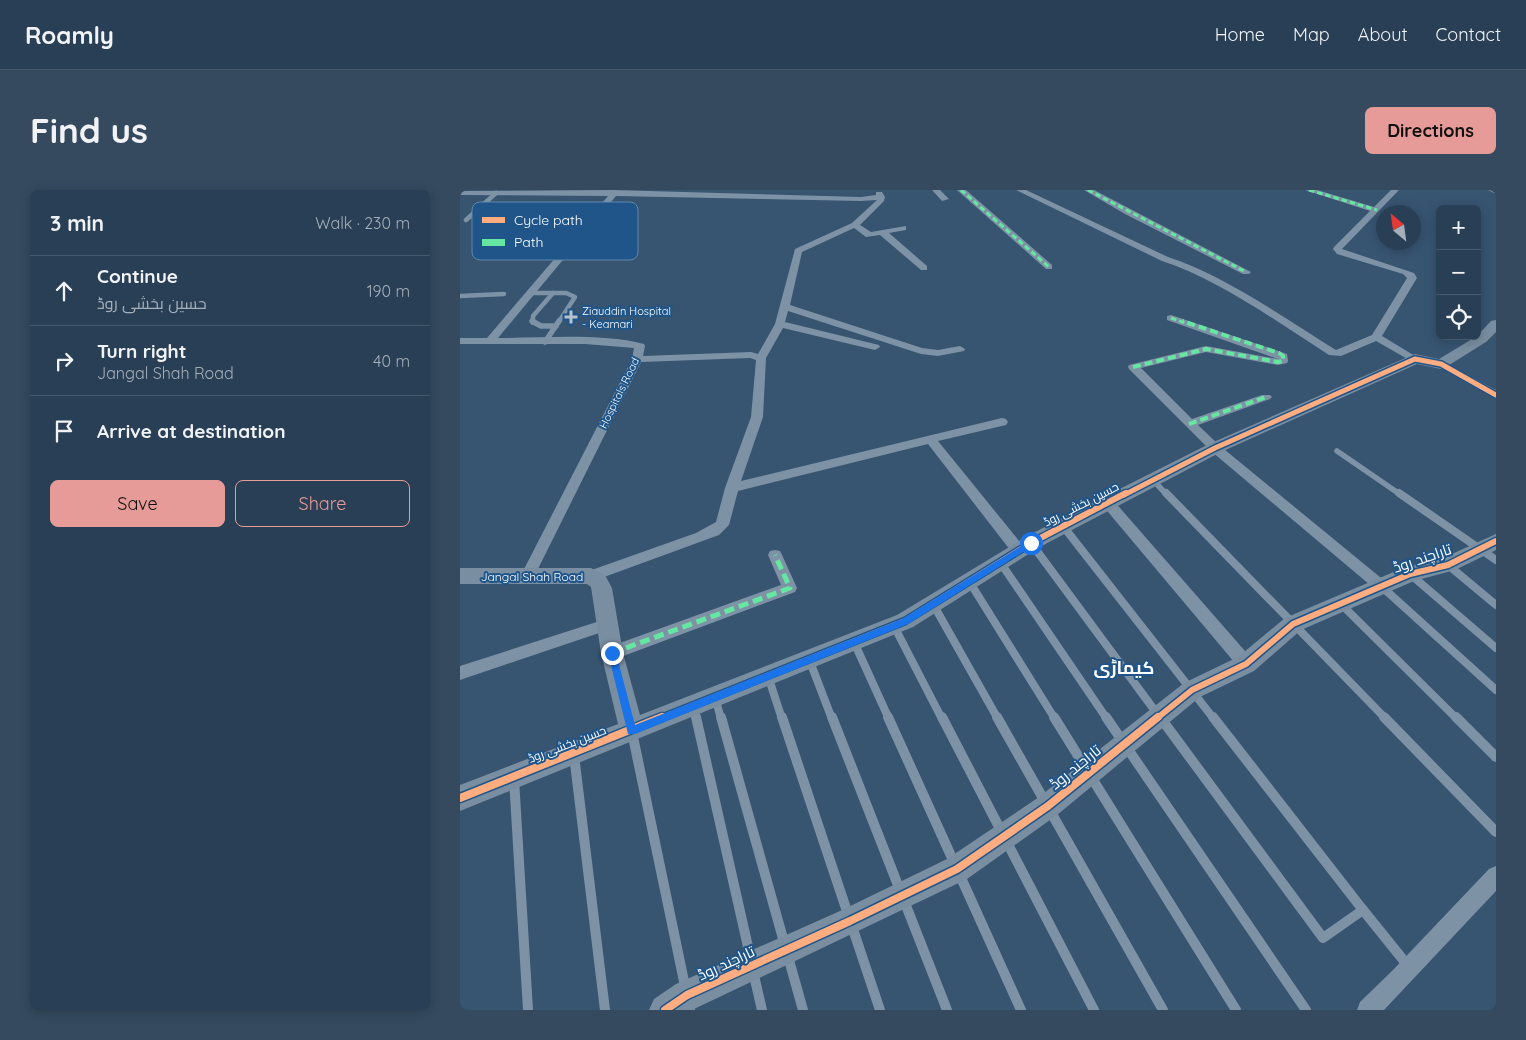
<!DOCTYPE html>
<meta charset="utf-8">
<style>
:root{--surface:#293f55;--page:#354a5f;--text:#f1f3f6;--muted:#a5afb9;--line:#45586c;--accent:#e69b98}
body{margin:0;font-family:Quicksand,Cairo,sans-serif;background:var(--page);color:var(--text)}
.controls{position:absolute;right:15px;top:15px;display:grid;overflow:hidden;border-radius:8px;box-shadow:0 2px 12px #0003}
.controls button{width:45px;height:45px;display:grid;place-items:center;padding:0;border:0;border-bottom:1px solid var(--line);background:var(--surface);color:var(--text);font:25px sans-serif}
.compass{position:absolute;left:916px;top:15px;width:45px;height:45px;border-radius:50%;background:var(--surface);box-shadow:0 2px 12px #0003;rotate:331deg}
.stop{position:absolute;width:15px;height:15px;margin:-11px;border:4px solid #1a73e8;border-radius:50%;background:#fff}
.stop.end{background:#1a73e8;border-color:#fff;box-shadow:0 1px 5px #0008}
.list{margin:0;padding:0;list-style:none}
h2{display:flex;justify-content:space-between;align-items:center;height:65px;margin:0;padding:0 20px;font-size:21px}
h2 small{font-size:16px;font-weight:400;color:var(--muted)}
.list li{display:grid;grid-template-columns:32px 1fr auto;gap:15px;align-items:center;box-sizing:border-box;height:70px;padding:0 20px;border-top:1px solid var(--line)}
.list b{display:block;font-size:19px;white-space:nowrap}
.list p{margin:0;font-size:16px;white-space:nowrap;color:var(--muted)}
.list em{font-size:16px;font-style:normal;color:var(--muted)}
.actions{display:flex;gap:10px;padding:15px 20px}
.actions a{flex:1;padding:11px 0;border:1px solid var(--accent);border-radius:8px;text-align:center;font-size:18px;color:var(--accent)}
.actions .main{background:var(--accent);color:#111}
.icon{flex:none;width:28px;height:28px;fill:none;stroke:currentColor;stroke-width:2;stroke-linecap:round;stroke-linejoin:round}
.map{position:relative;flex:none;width:1036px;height:820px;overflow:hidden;border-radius:8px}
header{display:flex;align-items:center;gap:30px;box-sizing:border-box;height:70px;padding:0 25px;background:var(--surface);border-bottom:1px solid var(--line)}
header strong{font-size:24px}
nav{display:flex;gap:28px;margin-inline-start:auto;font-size:18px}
.intro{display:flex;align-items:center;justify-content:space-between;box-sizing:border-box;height:120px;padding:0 30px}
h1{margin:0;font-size:35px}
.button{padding:12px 22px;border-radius:8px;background:var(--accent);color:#111;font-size:18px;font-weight:700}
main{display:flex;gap:30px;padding:0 30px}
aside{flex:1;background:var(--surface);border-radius:8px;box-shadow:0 2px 12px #0003}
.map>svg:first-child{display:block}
</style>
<header>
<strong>Roamly</strong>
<nav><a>Home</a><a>Map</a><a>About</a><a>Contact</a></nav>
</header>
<div class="intro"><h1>Find us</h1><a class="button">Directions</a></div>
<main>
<aside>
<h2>3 min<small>Walk · 230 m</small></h2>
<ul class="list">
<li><svg class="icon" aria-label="ahead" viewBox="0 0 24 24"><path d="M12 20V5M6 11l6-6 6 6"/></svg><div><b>Continue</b><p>حسین بخشی روڈ</p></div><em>190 m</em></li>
<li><svg class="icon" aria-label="right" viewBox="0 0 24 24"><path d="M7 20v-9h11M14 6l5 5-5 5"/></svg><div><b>Turn right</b><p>Jangal Shah Road</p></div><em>40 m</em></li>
<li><svg class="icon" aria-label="arrive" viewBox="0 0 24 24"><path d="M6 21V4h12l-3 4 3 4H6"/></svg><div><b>Arrive at destination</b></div></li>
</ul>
<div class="actions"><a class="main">Save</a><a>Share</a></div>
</aside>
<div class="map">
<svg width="1036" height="820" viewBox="0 0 1036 820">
<rect width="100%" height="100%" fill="#375471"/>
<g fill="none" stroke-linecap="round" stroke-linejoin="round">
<g stroke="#7e92a6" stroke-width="4.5">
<path d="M6 30 36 3"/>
<path d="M69 103H106L115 107 98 133"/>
<path d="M0 106 44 104"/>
<path d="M73 133V126L93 103"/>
</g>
<g stroke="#7e92a6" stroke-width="5.5">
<path d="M72 131 81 136H96"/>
<path d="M85 152 99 131"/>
<path d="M877 261 941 305"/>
<path d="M693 290 707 305"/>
</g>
<g stroke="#7e92a6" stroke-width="8">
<path d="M706 303 926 529"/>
<path d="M939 303 1036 370"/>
<path d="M603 336 754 529"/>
<path d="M571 353 701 529"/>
<path d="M540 372 647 529"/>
<path d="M988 375 1036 415"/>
<path d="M950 384 1036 458"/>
<path d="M509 391 595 529"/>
<path d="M921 396 1036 500"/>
<path d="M473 414 538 529"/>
<path d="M881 414 997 529"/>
<path d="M434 436 482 529"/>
<path d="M394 452 429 529"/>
<path d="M349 469 372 529"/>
<path d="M308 486 322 529"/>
<path d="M255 507 261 529"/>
<path d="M233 516 236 529"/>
</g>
<g stroke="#7e92a6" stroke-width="10">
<path d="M236 527 291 770"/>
<path d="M261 527 343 820"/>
<path d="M322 527 420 820"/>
<path d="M372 527 487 820"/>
<path d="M428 527 561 820"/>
<path d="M482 527 634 820"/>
<path d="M537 527 703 820"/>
<path d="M594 527 776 820"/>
<path d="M646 527 846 820"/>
<path d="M700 527 863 748 903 720 949 777"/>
<path d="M753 527 903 720"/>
<path d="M924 527 1036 642"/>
<path d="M996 527 1036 567"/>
<path d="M172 542 230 820"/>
<path d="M114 565 145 820"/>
<path d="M54 589 68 820"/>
<path d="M293 781 302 820"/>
</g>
<g fill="#7e92a6" fill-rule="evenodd">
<path d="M153 0 401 7 416 5V2H422L425 7 424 11 400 35 411 42 446 36V40L429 43 467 76V80H461L420 45 406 47 394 38 342 62 330 115 462 158 478 160 500 156 505 159 504 161 478 166 461 164 328 121 325 132 419 155 420 157 415 160 323 138 306 168 303 227 281 291 542 228 546 229 548 232 546 235 478 251 564 357 566 361 564 365 559 366 554 365 468 254 278 301 269 335 259 345 136 390 131 392 126 390 124 386 126 382 236 343 256 332 265 298 291 227 296 170 290 168 181 172 73 389 68 391 63 389 61 385 172 169 174 158 125 154H0V148H27L148 6 0 5V1ZM156 6 401 11 417 10 392 33 335 59 315 134 298 164 291 162 183 166 185 156 184 154C141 143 83 148 38 148Z"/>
<path d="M472 0H480L489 9 482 11Z"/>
<path d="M497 0H506L592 75V79H586Z"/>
<path d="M556 0H566L708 67C764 85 826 129 876 160L912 145 947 88 943 84 877 64 873 59 874 57 910 21 845 0H857L914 17 931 0H939L882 59 954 83 957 88 922 146 960 169 955 172 951 171 916 151 881 166 869 165C819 133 758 89 702 71Z"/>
<path d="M624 0H634L791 82 789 84H783L665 24Z"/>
<path d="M1028 0H1036V4Z"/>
<path d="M711 125 827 164 828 171 827 173 818 175 746 162 681 178 732 229 802 205H810L812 207 810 209 738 235 759 255 926 392 928 396 926 400 921 402 916 400 751 261 669 179 668 177 669 175 746 156 818 169 707 130V126Z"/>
<path d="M981 171 1036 200V208L977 176 976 174Z"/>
<path d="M648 308 653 310 792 469 794 474 792 479 786 481 780 479 643 316 641 313 643 310Z"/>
<path d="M315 360 320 361 322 365 337 398 335 402 158 468 152 470 146 468 144 463 146 458 321 395 308 365 310 361Z"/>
<path d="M146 429 151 431 154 435 151 439 0 490V476Z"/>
<path d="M1036 676V701L924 820H897L900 812 933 780 1029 679Z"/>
</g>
<g fill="#798ea1" fill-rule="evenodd">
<path d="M1036 130V142L1026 152 986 177 981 179 957 174 761 262 610 341 578 358 453 437 0 621V595L158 534 141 463 131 397 127 394H0V378H131L145 385 152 398 163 463 180 525 437 425 564 348 596 331 749 254 950 166 955 164 979 169 1017 146 1031 131Z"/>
<path d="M1036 344V360L995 380 954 391 841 440 794 481 740 507 597 625 507 689 232 820H189L194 809 216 794 380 721 487 669 579 607 724 493 778 467 825 428 943 378 983 368Z"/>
</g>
<g stroke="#66e7a1" stroke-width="3" stroke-dasharray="5.5 3" stroke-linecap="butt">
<path d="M501 0 589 77"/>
<path d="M628 0 786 82"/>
<path d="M849 0 917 20"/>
<path d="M711 128 725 133"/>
</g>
<g stroke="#66e7a1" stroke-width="4" stroke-dasharray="8 4" stroke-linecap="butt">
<path d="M673 177 746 159 818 172 823 171V166L819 163 722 131"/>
<path d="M729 234 806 207"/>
</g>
<path stroke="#66e7a1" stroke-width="5" stroke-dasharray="10 5" stroke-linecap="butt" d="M152 463 330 398 315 365"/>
<g stroke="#1f5589" stroke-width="8">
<path id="cycleway-far2" d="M664 305 755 258 955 169 981 174 1036 205"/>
</g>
<g stroke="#1f5589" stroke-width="9">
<g id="cycleway-far1">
<path d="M199 529 445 431 571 353 666 303"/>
<path d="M696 529 732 500 786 474 833 434 950 384 988 375 1036 351"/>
</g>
</g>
<g stroke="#1f5589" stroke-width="11">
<g id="cycleway">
<path d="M0 608 202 527"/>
<path d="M205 820 227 805 390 731 497 679 588 616 698 527"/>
</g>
</g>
<use href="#cycleway-far2" stroke="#ffac80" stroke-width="5"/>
<use href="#cycleway-far1" stroke="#ffac80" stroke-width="6"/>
<use href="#cycleway" stroke="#ffac80" stroke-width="8"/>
</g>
<path fill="#1a73e8" d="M571 350 575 353 574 355 448 434 175 544H168L148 463 149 461H155L156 463 175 535 442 429Z"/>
<path fill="#b9c3cd" stroke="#1f5589" stroke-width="2" d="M108.5 119.5h5v5h5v5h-5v5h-5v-5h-5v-5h5z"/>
<g text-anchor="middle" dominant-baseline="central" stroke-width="4" stroke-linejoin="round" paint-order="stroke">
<g font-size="11" fill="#fff" stroke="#1f5589" text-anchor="start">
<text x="122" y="121">Ziauddin Hospital<tspan x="122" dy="13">- Keamari</tspan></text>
</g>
<g font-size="11" fill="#fff" stroke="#1f5589">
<text transform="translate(159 203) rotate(-64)">Hospitals Road</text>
</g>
<g font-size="12" fill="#fff" stroke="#1f5589">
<text transform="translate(621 314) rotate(-27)">حسین بخشی روڈ</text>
<text x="72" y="386">Jangal Shah Road</text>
<text transform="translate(107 554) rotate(-21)">حسین بخشی روڈ</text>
</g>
<g font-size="15" fill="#fff" stroke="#1f5589">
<text transform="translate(962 368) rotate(-19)">تاراچند روڈ</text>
<text transform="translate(615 577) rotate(-39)">تاراچند روڈ</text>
<text transform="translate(266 773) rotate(-25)">تاراچند روڈ</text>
</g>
<g font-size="18" font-weight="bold" fill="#fff" stroke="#1f5589">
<text x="664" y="477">کیماڑی</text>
</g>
</g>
<rect x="12" y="12" width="166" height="58" rx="8" fill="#1f5589" stroke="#6288ac" stroke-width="1"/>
<rect x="22" y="27" width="23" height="6" fill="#ffac80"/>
<rect x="22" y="49" width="23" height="7" fill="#66e7a1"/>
<g font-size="14" fill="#fff">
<text x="54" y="35">Cycle path</text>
<text x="54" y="57">Path</text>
</g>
</svg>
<div class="controls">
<button>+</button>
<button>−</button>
<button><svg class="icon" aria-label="locate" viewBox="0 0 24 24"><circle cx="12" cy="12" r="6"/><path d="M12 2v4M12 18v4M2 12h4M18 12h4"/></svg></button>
</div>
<svg class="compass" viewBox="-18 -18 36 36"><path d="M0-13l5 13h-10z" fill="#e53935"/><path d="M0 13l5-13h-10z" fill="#a5afb9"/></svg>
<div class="stop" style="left:571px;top:353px"></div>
<div class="stop end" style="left:152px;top:463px"></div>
</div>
</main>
